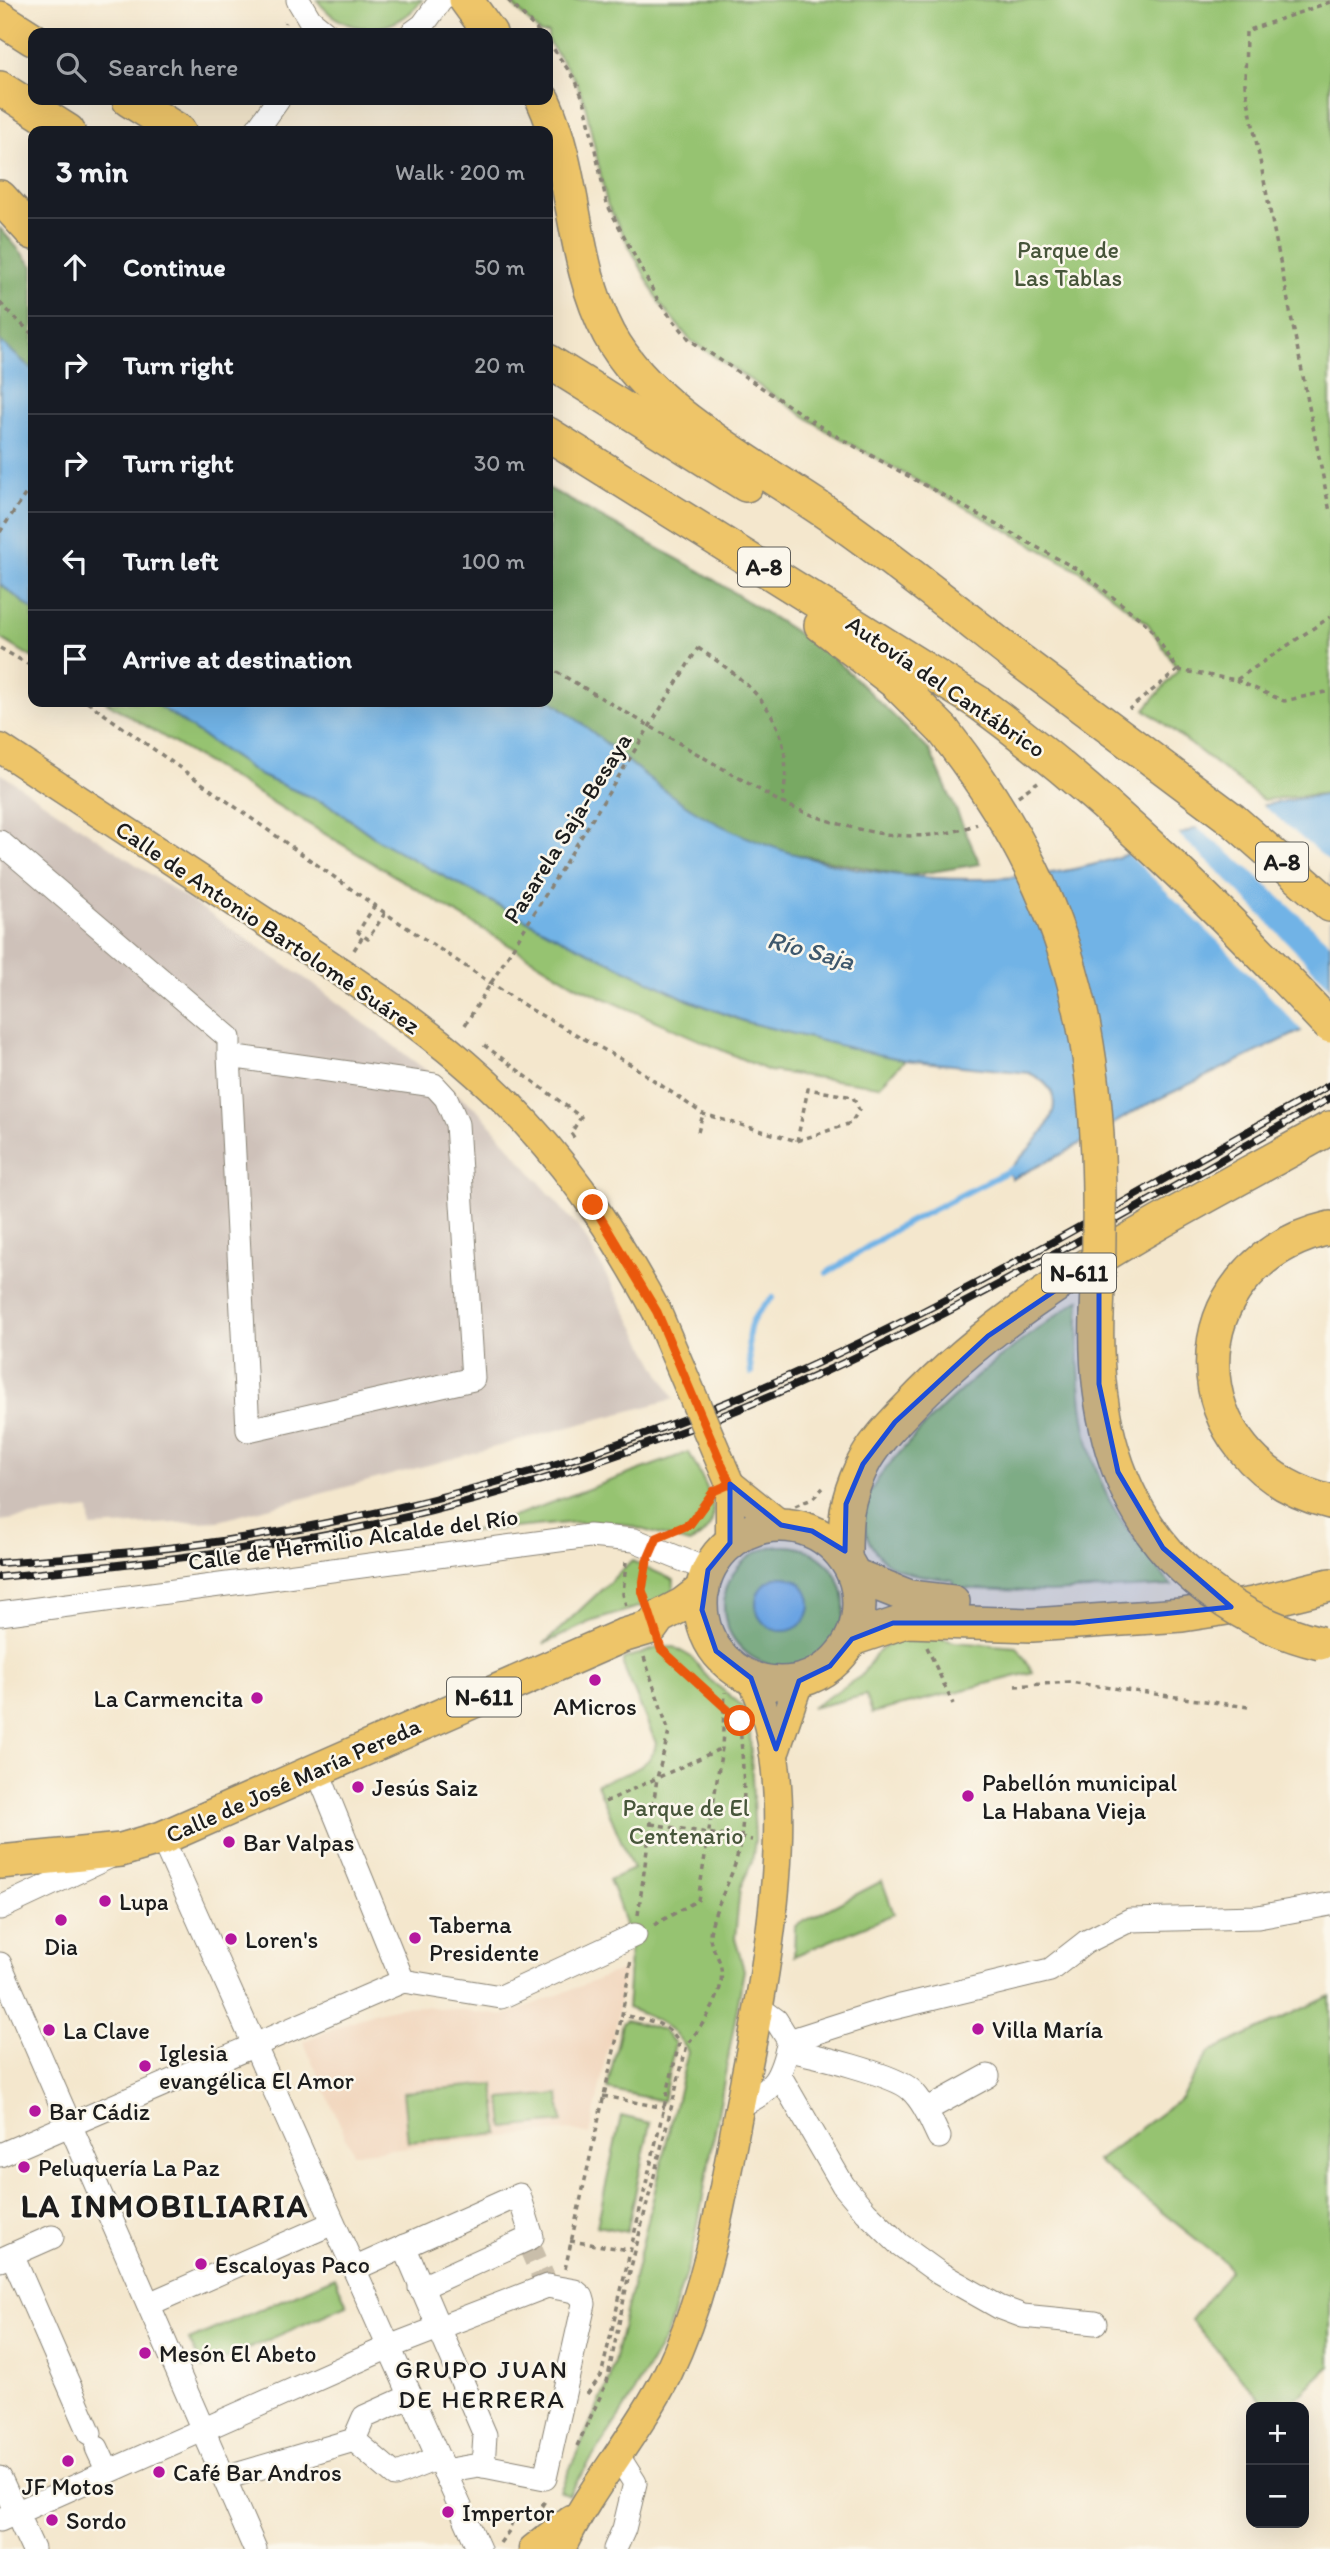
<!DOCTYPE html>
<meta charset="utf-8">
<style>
:root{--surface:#171b24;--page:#242831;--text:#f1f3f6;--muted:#9ea1a6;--line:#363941}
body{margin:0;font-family:Itim,sans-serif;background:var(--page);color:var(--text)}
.controls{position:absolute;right:21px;bottom:21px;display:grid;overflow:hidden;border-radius:14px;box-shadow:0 7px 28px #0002}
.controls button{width:63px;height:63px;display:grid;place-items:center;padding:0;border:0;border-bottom:2px solid var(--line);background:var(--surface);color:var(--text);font:35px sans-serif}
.stop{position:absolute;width:21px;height:21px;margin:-16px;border:5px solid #ea580c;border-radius:50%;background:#fff}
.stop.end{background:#ea580c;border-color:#fff;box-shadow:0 2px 7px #0008}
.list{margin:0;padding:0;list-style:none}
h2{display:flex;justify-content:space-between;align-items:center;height:91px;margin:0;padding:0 28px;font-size:30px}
h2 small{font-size:23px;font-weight:400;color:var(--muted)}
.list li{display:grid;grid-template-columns:46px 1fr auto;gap:21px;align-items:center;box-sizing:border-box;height:98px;padding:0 28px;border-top:2px solid var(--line)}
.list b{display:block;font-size:26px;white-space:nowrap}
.list em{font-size:23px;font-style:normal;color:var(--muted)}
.icon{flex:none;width:38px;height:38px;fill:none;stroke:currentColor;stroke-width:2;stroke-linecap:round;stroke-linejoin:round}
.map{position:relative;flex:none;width:1330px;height:2549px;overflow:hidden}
.search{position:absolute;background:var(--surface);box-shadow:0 7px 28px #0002;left:28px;top:28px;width:525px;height:77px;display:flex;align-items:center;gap:18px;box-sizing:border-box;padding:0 24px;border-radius:14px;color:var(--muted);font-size:26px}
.panel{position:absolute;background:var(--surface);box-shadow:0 7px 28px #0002;left:28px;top:126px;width:525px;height:581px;border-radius:14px}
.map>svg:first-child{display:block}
</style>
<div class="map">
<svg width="1330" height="2549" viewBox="0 0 1330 2549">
<rect width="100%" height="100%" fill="#fbf7ec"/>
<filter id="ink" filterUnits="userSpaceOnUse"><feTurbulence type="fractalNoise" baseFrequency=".0143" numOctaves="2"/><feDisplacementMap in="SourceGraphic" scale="14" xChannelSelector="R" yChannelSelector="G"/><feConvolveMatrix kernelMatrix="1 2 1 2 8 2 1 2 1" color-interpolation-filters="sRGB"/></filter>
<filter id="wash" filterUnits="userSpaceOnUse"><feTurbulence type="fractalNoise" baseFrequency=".00686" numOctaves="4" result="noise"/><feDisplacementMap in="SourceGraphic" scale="28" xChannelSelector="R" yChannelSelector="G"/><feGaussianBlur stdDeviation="1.57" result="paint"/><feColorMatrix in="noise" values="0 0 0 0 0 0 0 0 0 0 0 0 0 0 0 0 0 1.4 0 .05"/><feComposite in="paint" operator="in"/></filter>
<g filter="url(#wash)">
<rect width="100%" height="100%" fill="#f4e7cd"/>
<path fill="#f1d5bc" d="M625 1969 613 2042 608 2046 590 2135 569 2130 353 2153 303 2041 373 2013 398 2007 424 2006 503 2016Z"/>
<path fill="#cec1b9" d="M0 773 309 981 478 1110 583 1233 674 1399 219 1521 91 1527 89 1509 0 1521Z"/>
<g fill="#96c371" stroke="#597046" stroke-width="2">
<path d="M317 0H422C394 37 345 38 317 0Z"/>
<path d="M508 0H1330V793L1263 800 1145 709 1178 670 1148 624 1080 571 827 431 690 340 660 304 607 204 585 104 576 81 548 41V33H540Z"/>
<path d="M0 568 33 592V658L0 638Z"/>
<path d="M106 702H186L378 840 688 1000 746 1022 905 1060 879 1086 769 1071 577 986Z"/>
<path d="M1080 1299C1076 1361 1078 1431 1104 1489 1120 1525 1148 1556 1172 1586L1049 1592 952 1588 953 1580C920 1576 888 1575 870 1543 863 1528 861 1512 868 1497 876 1478 892 1461 906 1446 957 1387 1017 1343 1080 1299Z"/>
<path d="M689 1452C704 1485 735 1522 689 1543L620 1523 578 1522 471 1532Z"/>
<circle cx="784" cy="1606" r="60"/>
<path d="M632 1561 674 1580 673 1592 661 1600 590 1622 544 1644Z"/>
<path d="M930 1636 955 1642 1017 1647 1033 1672 872 1713 866 1695 811 1708 861 1676 875 1655 888 1644 902 1637Z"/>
<path d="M674 1647 691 1657 709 1679 749 1711 755 1840 752 1862 740 1888 735 1938 744 1970 694 2246 667 2334 625 2408 568 2495 560 2491 610 2379 688 2052C674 2025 654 2018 627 2008 632 1952 632 1933 609 1880L633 1869 597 1784C619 1775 653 1770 656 1743L623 1665V1659L657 1648Z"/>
<path d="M882 1881 894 1914 794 1956 795 1926Z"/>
<path d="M1330 1996V2366L1287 2407H1267L1191 2320 1230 2271 1225 2262 1097 2161 1181 2098 1209 2052Z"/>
<path d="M626 2020 663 2030 675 2043 663 2101 607 2089 622 2023Z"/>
<path d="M494 2084 499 2134 408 2142 403 2092Z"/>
<path d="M559 2094 562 2122 504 2128 501 2099Z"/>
<path d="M621 2116 650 2123 627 2232 597 2226Z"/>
<path d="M335 2277 347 2305 203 2369 189 2340Z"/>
</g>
<g fill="#78a963" stroke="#4a6240" stroke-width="2">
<path d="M0 228 33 266V401L0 372Z"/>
<path d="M548 488 700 571 830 654 930 751 980 864 907 876 788 853 641 802 548 702Z"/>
</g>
<g fill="#71b3e6" stroke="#466881" stroke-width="2">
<path d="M0 341 33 370V610L0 584Z"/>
<path d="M548 698C600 734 645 781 700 814 805 876 974 895 1092 865 1147 851 1198 825 1252 808 1277 801 1304 798 1330 794V1017L1142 1107 1062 1154 1012 1179 1007 1171C1033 1145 1085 1099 1029 1073L905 1060 862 1051 746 1022 688 1000 560 938 443 876 378 840 331 806 261 776 153 702H548Z"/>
<circle cx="783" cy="1604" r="27"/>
</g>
<g fill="#f4e7cd">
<path d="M1260 803 1330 862V943L1247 867 1195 826Z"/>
<path d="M1177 833 1227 880 1330 987V1021L1304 1033 1229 952 1125 851Z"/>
</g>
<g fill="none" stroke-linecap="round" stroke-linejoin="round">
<g stroke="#71b3e6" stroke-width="6">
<path d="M827 1273 897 1228 1014 1168"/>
<path d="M751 1373C748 1336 742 1324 772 1298"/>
</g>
</g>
</g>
<g filter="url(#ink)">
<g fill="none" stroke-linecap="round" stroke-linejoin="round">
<path stroke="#c9beaa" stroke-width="23" stroke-dasharray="23 11" stroke-linecap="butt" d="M527 2240 547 2286"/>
<g stroke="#888274" stroke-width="25">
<g id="minor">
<path d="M298 0 310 20 326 33"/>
<path d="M412 33 423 25 441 0"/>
<path d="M256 131 278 100"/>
<path d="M0 842 229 1038V1056L248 1430 473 1379 457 1124 446 1098 434 1085 229 1056"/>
<path d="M0 1614 589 1536 634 1540 708 1570"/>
<path d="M317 1770 403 1981"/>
<path d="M162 1838 479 2549"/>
<path d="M0 1908 109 1857"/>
<path d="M0 1964 255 2549"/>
<path d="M789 2041 889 2009 1050 1970 1086 1942 1130 1920 1258 1917 1330 1904"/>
<path d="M787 2050C811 2054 896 2075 911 2090 924 2102 931 2121 939 2137"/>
<path d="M780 2076 843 2185 866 2212 899 2244 939 2273 999 2307 1023 2316 1095 2323"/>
<path d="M740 2105C775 2091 781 2076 789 2041L776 2020 761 2009"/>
<path d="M926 2110 988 2076"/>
<path d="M0 2155 403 1981 501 1997 635 1935"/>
<path d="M404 2246 485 2435 483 2466"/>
<path d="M12 2255 90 2433"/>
<path d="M0 2260 52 2237"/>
<path d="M354 2269 519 2195 532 2237 420 2288"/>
<path d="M149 2304 333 2223"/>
<path d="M354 2440 395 2475 438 2458"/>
<path d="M97 2448 108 2472"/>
<path d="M0 2478 33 2549"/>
<path d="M225 2478 354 2440 364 2417 411 2396"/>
<path d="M0 2520 389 2347 547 2286 575 2291 582 2297 584 2304 545 2478 479 2465 444 2471"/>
<path d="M615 2549 624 2529 635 2483 618 2456"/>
</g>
</g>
<g stroke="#888274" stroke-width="31">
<g id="major">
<path d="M0 748C88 806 177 864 265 922 358 983 453 1042 528 1125 580 1181 620 1244 657 1312"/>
<path d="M721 1463 730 1484V1543"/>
<path d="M730 1484 781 1525"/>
<path d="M776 1749 799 1681"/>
<path d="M533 2549 571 2519"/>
<path d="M561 2549C590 2487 637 2435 668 2373 709 2287 722 2197 740 2104 763 1988 807 1785 751 1678"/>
</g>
</g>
<g stroke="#888274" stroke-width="36">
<g id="highway">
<path d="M466 0 490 33"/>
<path d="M0 18 33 39"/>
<path d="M0 88 68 131"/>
<path d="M129 100 179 131"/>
<path d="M543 100C577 174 570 260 609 334 654 417 765 468 841 523 903 567 962 615 1022 662"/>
<path d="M0 197 33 233"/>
<path d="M548 361 746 485"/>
<path d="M548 434 979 703"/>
<path d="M821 625 896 683 943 730"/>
<path d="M1233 820 1330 905"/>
<path d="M1330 1228C1171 1265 1176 1464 1330 1502"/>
<path d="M1097 1315C1094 1402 1111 1490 1171 1556"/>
<circle cx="780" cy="1604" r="79"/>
<path d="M845 1558C845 1519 845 1502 862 1466 872 1445 892 1425 908 1408 1024 1285 1185 1210 1330 1128"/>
<path d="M854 1575 910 1597 953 1602"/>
<path d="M852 1639 906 1621 1032 1625 1182 1615 1253 1604 1330 1585"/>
<path d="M0 1862 121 1850 162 1838 622 1636 652 1627 659 1617 682 1605 703 1589"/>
</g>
</g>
<g stroke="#888274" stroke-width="3.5" stroke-dasharray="5 5" stroke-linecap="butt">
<path d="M508 0 540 33"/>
<path d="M1330 2 1246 31 1245 85 1330 512"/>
<path d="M283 33 285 22"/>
<path d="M548 41 576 81 585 104 607 204 660 304 690 340 827 431 1080 571 1148 625 1178 670 1129 709"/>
<path d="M0 303 33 335"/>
<path d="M0 532 33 483"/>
<path d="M0 648 33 667"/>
<path d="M698 648C759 688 798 724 782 803"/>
<path d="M548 667 782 803C844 829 912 850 977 824"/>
<path d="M1178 670 1236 680 1330 617"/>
<path d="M1236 680 1284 701 1330 691"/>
<path d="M87 702 385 913 530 1009 630 1064 703 1114 797 1141 851 1123 859 1110 853 1097 808 1089 797 1141"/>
<path d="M1018 796 1038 782"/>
<path d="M375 905 358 932 368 939 385 913"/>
<path d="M354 950 363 936"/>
<path d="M484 1045 581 1117 571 1133 575 1139"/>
<path d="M698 1132 703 1114"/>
<path d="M795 1506 812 1499 823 1488"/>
<path d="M670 1531 690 1524 705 1505"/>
<path d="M626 1562 623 1594 626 1606"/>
<path d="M644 1597 646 1566"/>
<path d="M927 1647 953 1704"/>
<path d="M662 1650 737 1717"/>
<path d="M1015 1686 1069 1682 1248 1707"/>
<path d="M605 1802 722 1748"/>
<path d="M651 1824 752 1840"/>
<path d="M638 1915 657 1778 669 1732 644 1657"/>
<path d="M654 1925 698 1900 722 1748 725 1692"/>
<path d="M603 2096 665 2108"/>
<path d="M570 2241 629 2250"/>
<path d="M565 2269 622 2015"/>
<path d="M587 2394 601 2376 679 2043C669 2020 643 2020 622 2015L631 1959"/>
<path d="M577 2446 607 2382 628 2279 687 2045C703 2023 725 1997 721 1968 720 1958 711 1948 710 1938 709 1916 732 1880 737 1857 748 1812 743 1769 740 1724"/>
<path d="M500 2543 509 2531 513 2519C528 2518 539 2513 546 2499"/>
</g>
<use href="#minor" stroke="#fff" stroke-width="23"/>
<use href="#major" stroke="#eec569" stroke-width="28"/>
<use href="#highway" stroke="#eec569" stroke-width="33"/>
<g stroke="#1c1c1c" stroke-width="8">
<g id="rail">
<path d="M0 1563C74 1557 148 1552 222 1541 406 1514 588 1462 759 1389 957 1304 1143 1189 1330 1085"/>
<path d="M0 1577C103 1567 205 1557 306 1538 431 1516 554 1479 672 1435 904 1350 1116 1218 1330 1098"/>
</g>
</g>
<use href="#rail" stroke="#fbf7ec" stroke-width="5" stroke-dasharray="16" stroke-linecap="butt"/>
<g stroke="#888274" stroke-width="31" stroke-linecap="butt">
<path id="major-bridge" d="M657 1312 721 1463"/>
</g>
<g stroke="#888274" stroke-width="36" stroke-linecap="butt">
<g id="highway-bridge">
<path d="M1022 662 1233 820"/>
<path d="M979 703C1108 798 1220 909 1330 1026"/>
<path d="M943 730C1093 922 1106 1080 1097 1315"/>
<path d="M1171 1556C1213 1599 1261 1629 1320 1643"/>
</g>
</g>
<path stroke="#888274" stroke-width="3.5" stroke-dasharray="5 5" stroke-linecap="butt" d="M465 1025 698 648"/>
<use href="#major-bridge" stroke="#eec569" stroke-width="28"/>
<use href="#highway-bridge" stroke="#eec569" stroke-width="33"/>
</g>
</g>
<g fill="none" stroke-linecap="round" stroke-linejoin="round" filter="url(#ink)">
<path stroke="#ea580c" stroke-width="9" d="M593 1205 657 1312 730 1484 714 1491 690 1524 657 1538 647 1561 642 1590 661 1649 740 1721"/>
</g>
<path fill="#1d4ed8" fill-opacity="0.2" stroke="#1d4ed8" stroke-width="5" stroke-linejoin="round" d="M1099 1261V1384L1118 1472 1163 1548 1231 1607 1074 1623H893L852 1639 830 1666 799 1681 776 1749 751 1678 716 1651 702 1610 708 1570 730 1543V1484L781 1525 812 1531 845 1551 846 1504 863 1464 895 1422 988 1336Z"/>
<g fill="#b5179e" stroke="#fbf7ec" stroke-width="2.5">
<circle cx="595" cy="1680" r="7"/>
<circle cx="257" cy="1698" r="7"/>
<circle cx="358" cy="1787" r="7"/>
<circle cx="968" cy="1796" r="7"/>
<circle cx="229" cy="1842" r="7"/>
<circle cx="105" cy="1901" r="7"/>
<circle cx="61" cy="1920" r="7"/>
<circle cx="415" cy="1938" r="7"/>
<circle cx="231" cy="1939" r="7"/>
<circle cx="978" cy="2029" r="7"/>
<circle cx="49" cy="2030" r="7"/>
<circle cx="145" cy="2066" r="7"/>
<circle cx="35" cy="2111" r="7"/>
<circle cx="24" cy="2167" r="7"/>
<circle cx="201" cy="2264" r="7"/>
<circle cx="145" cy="2353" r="7"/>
<circle cx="68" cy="2461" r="7"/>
<circle cx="159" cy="2472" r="7"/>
<circle cx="448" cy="2512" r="7"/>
<circle cx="52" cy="2520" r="7"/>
</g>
<g text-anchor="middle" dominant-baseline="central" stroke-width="5" stroke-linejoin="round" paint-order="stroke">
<g fill="#fbf7ec" stroke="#5f5e5a" stroke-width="2">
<rect x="738" y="547.5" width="52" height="39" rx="5"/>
<rect x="1256" y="842.5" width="52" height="39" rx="5"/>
<rect x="1042" y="1253.5" width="74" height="39" rx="5"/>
<rect x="447" y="1677.5" width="74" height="39" rx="5"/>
</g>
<g font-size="23" font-weight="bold" fill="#1c1c1c">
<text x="764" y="567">A-8</text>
<text x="1282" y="862">A-8</text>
<text x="1079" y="1273">N-611</text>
<text x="484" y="1697">N-611</text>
</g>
<g font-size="24" fill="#47563a" stroke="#fbf7ec">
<text x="1068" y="249">Parque de<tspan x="1068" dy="28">Las Tablas</tspan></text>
<text x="686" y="1807">Parque de El<tspan x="686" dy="28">Centenario</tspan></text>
</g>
<g font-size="24" fill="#1c1c1c" stroke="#fbf7ec">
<text transform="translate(946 686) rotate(34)">Autovía del Cantábrico</text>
<text transform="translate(567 828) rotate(-58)">Pasarela Saja-Besaya</text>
<text transform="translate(268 927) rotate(34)">Calle de Antonio Bartolomé Suárez</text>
<text transform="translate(353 1539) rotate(-8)">Calle de Hermilio Alcalde del Río</text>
<text transform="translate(293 1780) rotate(-24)">Calle de José María Pereda</text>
</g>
<g font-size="24" fill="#1c1c1c" stroke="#fbf7ec" text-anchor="start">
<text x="243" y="1698" text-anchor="end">La Carmencita</text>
<text x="595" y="1706" text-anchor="middle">AMicros</text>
<text x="982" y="1782">Pabellón municipal<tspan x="982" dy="28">La Habana Vieja</tspan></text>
<text x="372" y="1787">Jesús Saiz</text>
<text x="243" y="1842">Bar Valpas</text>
<text x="119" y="1901">Lupa</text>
<text x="429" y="1924">Taberna<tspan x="429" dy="28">Presidente</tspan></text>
<text x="245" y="1939">Loren's</text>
<text x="61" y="1946" text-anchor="middle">Dia</text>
<text x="992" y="2029">Villa María</text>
<text x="63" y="2030">La Clave</text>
<text x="159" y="2052">Iglesia<tspan x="159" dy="28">evangélica El Amor</tspan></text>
<text x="49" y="2111">Bar Cádiz</text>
<text x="38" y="2167">Peluquería La Paz</text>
<text x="215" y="2264">Escaloyas Paco</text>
<text x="159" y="2353">Mesón El Abeto</text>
<text x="173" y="2472">Café Bar Andros</text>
<text x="68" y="2486" text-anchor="middle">JF Motos</text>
<text x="462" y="2512">Impertor</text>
<text x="66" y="2520">Sordo</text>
</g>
<g font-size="26" font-style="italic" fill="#3e586d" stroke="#fbf7ec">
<text transform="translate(811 950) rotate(15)">Río Saja</text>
</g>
<g font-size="26" letter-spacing="2" fill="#1c1c1c" stroke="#fbf7ec">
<text x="482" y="2369">GRUPO JUAN<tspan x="482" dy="30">DE HERRERA</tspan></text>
</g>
<g font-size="32" font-weight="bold" letter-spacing="2" fill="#1c1c1c" stroke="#fbf7ec">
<text x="165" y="2206">LA INMOBILIARIA</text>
</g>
</g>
</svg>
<div class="controls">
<button>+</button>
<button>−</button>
</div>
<div class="stop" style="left:740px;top:1721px"></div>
<div class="stop end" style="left:593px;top:1205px"></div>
<div class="search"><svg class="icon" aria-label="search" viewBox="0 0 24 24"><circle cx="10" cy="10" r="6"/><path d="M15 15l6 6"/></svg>Search here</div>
<section class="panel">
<h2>3 min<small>Walk · 200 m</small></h2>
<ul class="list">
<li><svg class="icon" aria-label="ahead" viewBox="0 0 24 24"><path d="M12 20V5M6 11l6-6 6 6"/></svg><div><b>Continue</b></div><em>50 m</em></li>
<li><svg class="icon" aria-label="right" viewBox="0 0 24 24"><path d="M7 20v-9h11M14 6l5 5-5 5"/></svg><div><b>Turn right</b></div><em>20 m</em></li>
<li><svg class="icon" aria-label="right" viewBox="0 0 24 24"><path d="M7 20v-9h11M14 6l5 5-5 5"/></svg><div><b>Turn right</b></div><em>30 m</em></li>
<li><svg class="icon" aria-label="left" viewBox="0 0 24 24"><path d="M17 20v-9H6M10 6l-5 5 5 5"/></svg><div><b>Turn left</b></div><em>100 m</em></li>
<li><svg class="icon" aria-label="arrive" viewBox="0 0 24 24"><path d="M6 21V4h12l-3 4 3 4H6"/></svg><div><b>Arrive at destination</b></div></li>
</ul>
</section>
</div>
